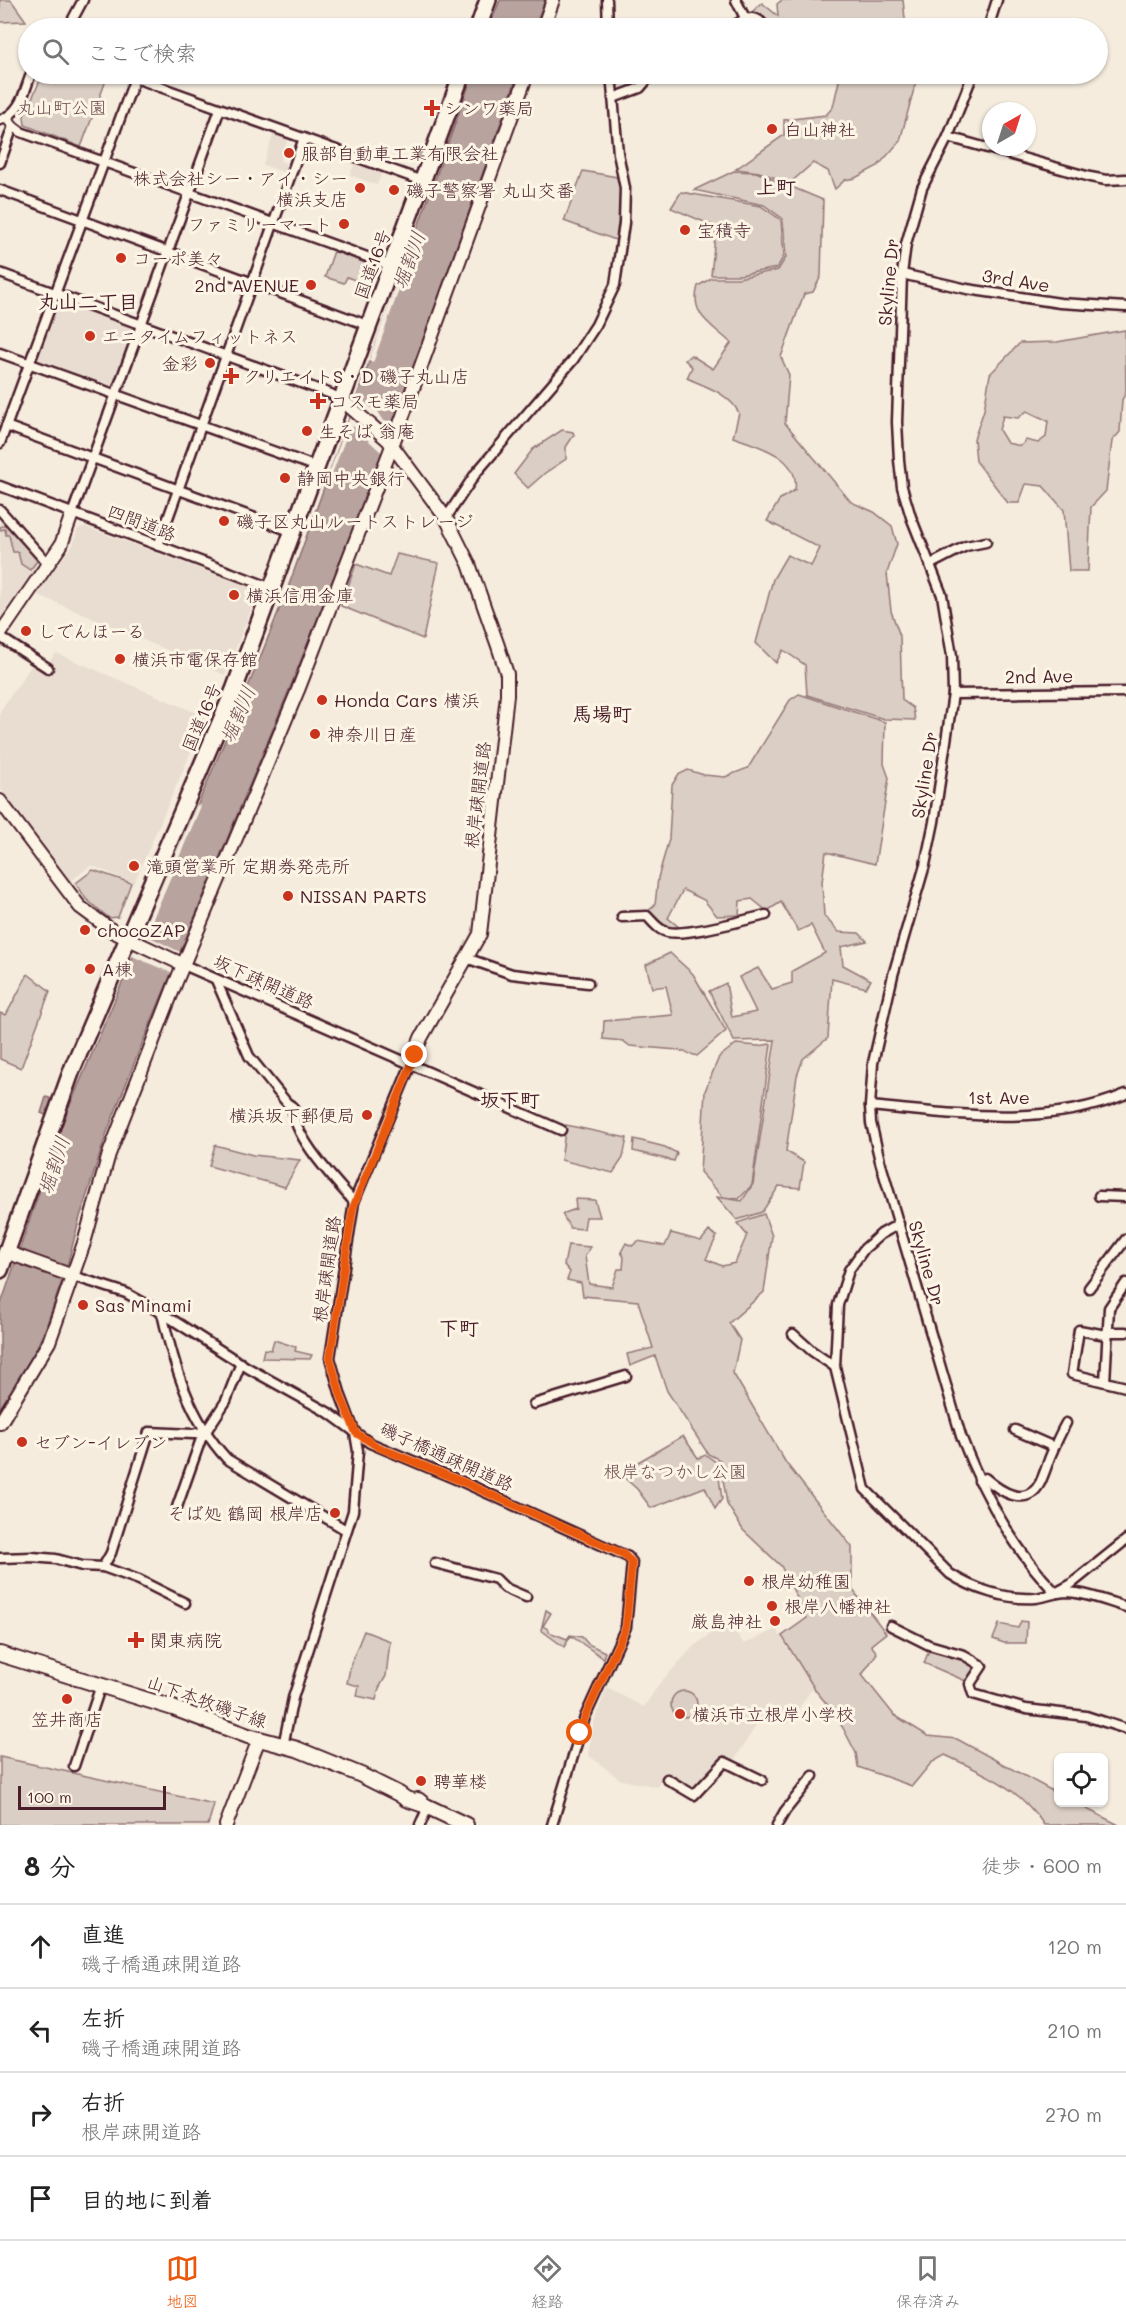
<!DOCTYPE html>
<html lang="ja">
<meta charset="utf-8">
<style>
:root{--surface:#fff;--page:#f6f6f6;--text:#222;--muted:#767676;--line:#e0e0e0;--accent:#ea580c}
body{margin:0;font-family:Mali,"Klee One",sans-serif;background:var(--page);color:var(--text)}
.controls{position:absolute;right:18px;bottom:18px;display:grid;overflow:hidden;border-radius:9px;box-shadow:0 2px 4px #0004}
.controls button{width:54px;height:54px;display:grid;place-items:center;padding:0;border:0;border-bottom:2px solid var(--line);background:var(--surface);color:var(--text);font:30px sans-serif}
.compass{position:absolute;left:982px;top:102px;width:54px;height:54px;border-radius:50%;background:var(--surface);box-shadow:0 2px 4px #0004;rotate:39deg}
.scale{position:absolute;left:18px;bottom:15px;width:148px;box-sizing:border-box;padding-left:6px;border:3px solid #4a1f2b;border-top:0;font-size:16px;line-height:21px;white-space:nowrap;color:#4a1f2b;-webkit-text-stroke:4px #fcf5e5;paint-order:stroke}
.stop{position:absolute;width:18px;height:18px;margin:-14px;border:4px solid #ea580c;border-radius:50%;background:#fff}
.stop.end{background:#ea580c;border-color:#fff;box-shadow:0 2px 6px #0008}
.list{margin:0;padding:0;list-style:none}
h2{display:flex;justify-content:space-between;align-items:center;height:78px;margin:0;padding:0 24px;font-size:26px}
h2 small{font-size:20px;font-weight:400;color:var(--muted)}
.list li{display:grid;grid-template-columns:39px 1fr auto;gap:18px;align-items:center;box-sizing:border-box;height:84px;padding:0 24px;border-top:2px solid var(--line)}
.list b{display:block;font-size:22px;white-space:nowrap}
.list p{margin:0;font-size:20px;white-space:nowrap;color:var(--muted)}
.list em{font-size:20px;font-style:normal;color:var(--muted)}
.icon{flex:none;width:33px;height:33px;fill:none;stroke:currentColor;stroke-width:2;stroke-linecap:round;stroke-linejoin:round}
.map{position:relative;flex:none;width:1126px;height:1825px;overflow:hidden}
.search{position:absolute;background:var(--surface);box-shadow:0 2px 4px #0004;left:18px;right:18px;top:18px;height:66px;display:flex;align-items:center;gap:15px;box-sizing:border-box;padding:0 21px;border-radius:33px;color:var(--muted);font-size:22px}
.sheet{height:414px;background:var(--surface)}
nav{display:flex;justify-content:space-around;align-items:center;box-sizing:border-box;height:84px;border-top:2px solid var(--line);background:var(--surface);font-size:16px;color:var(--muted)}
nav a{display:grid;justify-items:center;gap:3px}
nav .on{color:var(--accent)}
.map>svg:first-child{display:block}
</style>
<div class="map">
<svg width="1126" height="1825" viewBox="0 0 1126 1825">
<rect width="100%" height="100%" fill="#f5ecde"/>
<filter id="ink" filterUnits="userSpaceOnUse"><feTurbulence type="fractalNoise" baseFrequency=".0167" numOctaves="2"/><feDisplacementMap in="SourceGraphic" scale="12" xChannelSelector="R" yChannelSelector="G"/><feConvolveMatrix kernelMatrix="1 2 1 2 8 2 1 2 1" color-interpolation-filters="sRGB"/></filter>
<g filter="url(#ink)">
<g fill="#e8ddd0">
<path d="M274 133 288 138 280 161 291 165 288 174 263 165Z"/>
<path d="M355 162 382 172 377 185 350 175Z"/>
<path d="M60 300 132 327 134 329 110 388 37 362 36 358 56 302Z"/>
<path d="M0 513 42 559 0 618Z"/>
<path d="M82 527H86L253 588 257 595 225 675 36 594 73 545 77 530Z"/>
<path d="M11 635 49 662 56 653 206 717 134 883 91 865 71 881 0 788V711L31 666 3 646Z"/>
<path d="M727 1621 744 1644 774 1630 777 1631 813 1687 788 1725 769 1704 734 1761 724 1759 690 1797 660 1781 658 1787 621 1780 588 1755 594 1721 607 1688 644 1707 660 1683 693 1647Z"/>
</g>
<g fill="#dbcec4" stroke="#927678" stroke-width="1.5" fill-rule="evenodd">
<path d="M0 0H11L26 21 0 22Z"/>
<path d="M782 0H903L906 28H771L767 22 752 12 762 3 778 16 777 4Z"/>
<path d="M43 74 108 75 81 147 25 125 24 116Z"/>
<path d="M830 74H918L900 141 878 166 855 178 845 180 835 189 828 171 813 163 790 183 759 172 736 169 784 135V120L826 115 833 107 839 81Z"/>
<path d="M583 171 617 177 621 190 618 241 564 221Z"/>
<path d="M734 171 756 172 823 200 821 276 813 292 804 294 781 357 789 375 785 423 851 502 874 512 892 526 897 544 887 573 891 611 900 636 902 700 913 708 915 720 884 719 807 695 805 665 783 650 776 663 756 643 773 579 787 555 811 566 820 548 767 521 780 499 795 490C800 456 758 446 733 437L739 413C729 393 706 387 687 378L692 367 685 360 691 355 713 369 731 343C712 325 689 315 698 286L711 278H738L778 270 786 257 783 219 764 205 694 190Z"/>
<path d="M681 192 761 206 781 220 784 256 777 268 740 275H711L716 227 671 208Z"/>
<path d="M334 251 373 266 374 269 368 285 347 277 344 283 325 277Z"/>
<path d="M1125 330 1126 392 1122 400 1120 432 1112 441 1106 491 1091 507 1088 571H1069L1064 510 1043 486 1026 484 1019 503H1008L976 461 974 439 984 410 990 374 1020 343 1057 342ZM1027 411 1048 421 1046 437 1038 443 1026 440 1021 446 1007 443 999 430 1003 416 1018 418Z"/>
<path d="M562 430 573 432 574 435 566 447V459L545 473 528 488 514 474 533 449Z"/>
<path d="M9 524 40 557 30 570 21 564 18 552H13L9 535H6L5 529 0 530V527Z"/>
<path d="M397 554 439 563 423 639 341 606 356 564 389 576Z"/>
<path d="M799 694 885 722 884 764 889 778 875 864 826 852 822 882 824 916 839 932 859 933 867 941 841 947 843 965 871 980 866 988 832 979 828 1038 803 1059 797 1076 786 1151 804 1162 800 1188 779 1186 762 1212 737 1220 717 1197 742 1201 753 1184 775 1040 734 1041 709 991 726 983 732 1017 756 1012 739 977 758 968 772 989 792 983V971L825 953 811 925 798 931 781 902 767 911 752 899 740 901 739 915 717 916 704 900 683 890 668 918 679 927V931L665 929 646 913 655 905 658 878 669 839 672 785 678 775 688 770 704 775 725 777 748 768 790 700Z"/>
<path d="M93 870 131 883 118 917 109 918 86 899 76 883Z"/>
<path d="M670 953 693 974 726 1031 697 1056 678 1050 630 1046 623 1041 603 1039 604 1021 673 1015 666 986 652 988 646 965Z"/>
<path d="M28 974 50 991 21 1068 0 1059V1013L6 1015Z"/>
<path d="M736 1044 758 1046 771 1044 752 1185 739 1199 723 1197 700 1172 705 1091 719 1057Z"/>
<path d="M566 1125 627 1138 623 1158 613 1173 561 1160Z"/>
<path d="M634 1139 665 1147 677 1153 674 1161 633 1151Z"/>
<path d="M215 1145 253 1155 300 1160 285 1187 209 1166Z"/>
<path d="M575 1199 595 1200 600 1217H586L584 1229 570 1228 562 1214 576 1209Z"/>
<path d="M764 1214 772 1236 764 1292 729 1323 740 1340 733 1373 786 1463 852 1547V1589L886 1633 871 1645 877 1653 862 1675 894 1715 928 1736 957 1739 1058 1794V1802L1075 1803 1119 1825H1044C1020 1788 984 1773 945 1755L931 1763 912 1786 858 1767 856 1753 843 1728 831 1709 816 1691 782 1636 807 1618 781 1566 743 1530 727 1504 720 1460 708 1454 667 1391 655 1356 630 1366 627 1354 653 1348 638 1301 583 1296 581 1283 567 1280 570 1272 564 1265 568 1245 590 1247 585 1256 589 1284 612 1287 618 1269H623L624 1257 621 1252 626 1243 632 1246 638 1241 665 1246 671 1233 701 1241 709 1231 717 1236 706 1259 722 1266 735 1263 747 1235 737 1223Z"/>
<path d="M274 1340 296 1347 295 1351 312 1355 310 1359 262 1358 264 1349 271 1350Z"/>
<path d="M683 1436 698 1458 706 1455 717 1463 722 1499 715 1509 705 1487 651 1508 637 1489 619 1473Z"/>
<path d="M546 1610 551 1613 543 1626 549 1630V1632L567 1639 570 1635 582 1637 588 1644 605 1652 603 1658 571 1636 564 1647 541 1630Z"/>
<path d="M1021 1621 1027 1622 1026 1643H1004L993 1639 999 1624 1018 1628Z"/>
<path d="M364 1631 390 1641 386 1676 379 1688 376 1700 357 1696 359 1686 347 1683 351 1663Z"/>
<path d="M930 1648 964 1657 979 1667 968 1682 924 1663Z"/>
<circle cx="684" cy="1704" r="13"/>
<path d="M0 1757 214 1804 208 1825H0Z"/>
</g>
<g fill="#b8a39e" stroke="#8c6e70" stroke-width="1.5">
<path d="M500 0H545L534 28H489Z"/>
<path d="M473 74H518L388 440 294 678 137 1056 106 1135 80 1217 67 1266 46 1327 33 1356 0 1410V1307L63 1122 41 1113 46 1097 70 1105 258 663 290 582Z"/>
</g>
<g fill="#f5ecde">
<path d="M409 249 413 250 373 363 369 361Z"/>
<path d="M358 395 370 407 377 410 384 421 395 423 382 453 368 440 364 438 361 433 353 426 351 433 348 432 329 482 326 481Z"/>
<path d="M197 805 201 806 146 935 182 953 174 974 132 956Z"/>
</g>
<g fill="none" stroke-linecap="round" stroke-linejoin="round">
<g stroke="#4a1f2b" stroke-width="13">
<g id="street">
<path d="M607 0 608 28"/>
<path d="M736 0 745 18"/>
<path d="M68 28 83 0"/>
<path d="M732 28C743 18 757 12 765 28"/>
<path d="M988 28 997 0"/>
<path d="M124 74 423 181"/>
<path d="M973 74 948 137 922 188 906 244 902 274 897 422 899 460 902 487 911 517 942 595 952 656 953 694 934 822 925 865 893 975 873 1063 870 1106 871 1123 880 1161 961 1436C983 1493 1013 1549 1056 1593"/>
<path d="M613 98 640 88 652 74"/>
<path d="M7 118 13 126 21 132 392 266"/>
<path d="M0 120C21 113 24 92 31 74"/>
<path d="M948 137 1090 177 1106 180 1126 179"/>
<path d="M0 163 13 126"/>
<path d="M0 190 370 326"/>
<path d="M0 273 331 394 342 400"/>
<path d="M902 274 967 289 1060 303 1126 307"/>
<path d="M0 353 317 467"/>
<path d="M6 426 293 532"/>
<path d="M0 443 135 78"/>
<path d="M0 486 272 588"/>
<path d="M0 510 48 564"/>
<path d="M72 514 220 109"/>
<path d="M446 518 476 473 573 360 596 325 615 285 624 223 625 188 618 153 611 74"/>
<path d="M158 546 304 138"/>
<path d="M931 564 966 546 986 542"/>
<path d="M0 637 48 668"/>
<path d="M953 694 1126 692"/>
<path d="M622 917 647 916C653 922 659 931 668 932 688 936 744 920 766 915"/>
<path d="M466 958 512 974 588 983"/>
<path d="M184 965 561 1130"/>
<path d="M216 980 249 1056 287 1103 293 1107C292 1136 336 1181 354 1202"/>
<path d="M870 1106C954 1114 1046 1128 1126 1094"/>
<path d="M1099 1196 1126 1197"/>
<path d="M899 1224 881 1234 864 1249 849 1270 838 1305 835 1367 865 1489 950 1574C973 1589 1007 1600 1035 1598 1046 1597 1056 1592 1067 1592 1087 1593 1107 1601 1126 1607"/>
<path d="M73 1276 126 1293 162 1313 248 1368 329 1413 370 1443 463 1482 628 1557 632 1562 626 1627 585 1717 552 1825"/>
<path d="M1089 1288 1126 1239"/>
<path d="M162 1313C174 1366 189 1418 227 1459L346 1530"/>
<path d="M1107 1332H1126"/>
<path d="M793 1334 812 1351 835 1367"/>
<path d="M1106 1335 1079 1330 1072 1374 1126 1387"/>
<path d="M1105 1382 1109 1308 1126 1283"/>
<path d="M534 1404 626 1376"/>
<path d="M1015 1430 1054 1447"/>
<path d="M979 1481 985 1478C1000 1491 1026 1509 1040 1483 1044 1475 1047 1465 1050 1457 1055 1445 1060 1434 1066 1423"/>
<path d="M177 1507 201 1439 226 1401 241 1363"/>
<path d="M0 1558 32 1557 56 1559 82 1566 103 1567 139 1580 185 1603"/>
<path d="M435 1563 496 1579 505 1588 526 1597"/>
<path d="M103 1567 111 1553 149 1432 193 1434 206 1431"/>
<path d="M1059 1591 1070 1585 1126 1540"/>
<path d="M891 1626 929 1645 964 1655 982 1666 970 1684 973 1694 1026 1709 1086 1716 1126 1729"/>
<path d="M283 1746 293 1698 353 1511 358 1451 355 1433 341 1396 330 1358 354 1202 411 1064"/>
<path d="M74 1766 101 1685"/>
<path d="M667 1779 694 1795 725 1762 762 1780"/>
<path d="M420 1825 428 1807"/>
<path d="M777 1825 785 1811 813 1776"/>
</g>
</g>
<g stroke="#4a1f2b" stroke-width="16">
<g id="secondary">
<path d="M543 28 553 0"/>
<path d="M342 400 388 440 446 518 469 564 498 646 507 674V695L480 934 421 1038 411 1064"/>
<path d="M0 634 61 545 72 514"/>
<path d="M0 801 80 907 114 932 184 965"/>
<path d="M6 1252 73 1276"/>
<path d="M0 1423 49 1342 84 1243 109 1154 176 982 298 690 392 446 527 74"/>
<path d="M226 1825 259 1739"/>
</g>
</g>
<g stroke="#4a1f2b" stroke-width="18">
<g id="primary">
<path d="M0 1654 173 1708 248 1736 297 1749 361 1775 399 1794 406 1799 424 1805"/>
<path d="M418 1800 424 1805 466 1825"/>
</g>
</g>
<g stroke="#4a1f2b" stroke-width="20">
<g id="highway">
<path d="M478 28 488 0"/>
<path d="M0 1270 73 1067 234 690 462 74"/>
</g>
</g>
<use href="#street" stroke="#fcf5e5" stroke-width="8"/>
<use href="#secondary" stroke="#fcf5e5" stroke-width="12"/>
<use href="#primary" stroke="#fcf5e5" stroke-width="14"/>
<use href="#highway" stroke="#fcf5e5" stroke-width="15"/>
</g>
</g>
<g fill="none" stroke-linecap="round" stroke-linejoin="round" filter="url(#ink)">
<path stroke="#ea580c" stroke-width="8" d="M415 1055 353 1208 330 1358 341 1396 356 1433 378 1447 463 1482 623 1554 632 1562 626 1627 585 1717 580 1733"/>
</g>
<g fill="#c8321e" stroke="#fcf5e5" stroke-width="2">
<path d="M429 99h6v6h6v6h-6v6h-6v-6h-6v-6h6z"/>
<circle cx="772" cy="129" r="6"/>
<circle cx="289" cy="153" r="6"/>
<circle cx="360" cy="188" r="6"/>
<circle cx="394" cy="190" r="6"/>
<circle cx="344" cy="224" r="6"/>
<circle cx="685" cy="230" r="6"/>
<circle cx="121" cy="258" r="6"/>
<circle cx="311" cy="285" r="6"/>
<circle cx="90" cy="336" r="6"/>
<circle cx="210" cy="363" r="6"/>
<path d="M228 367h6v6h6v6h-6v6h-6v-6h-6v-6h6z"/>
<path d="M315 392h6v6h6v6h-6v6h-6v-6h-6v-6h6z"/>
<circle cx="307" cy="431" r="6"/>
<circle cx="285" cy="478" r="6"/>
<circle cx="224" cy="521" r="6"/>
<circle cx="234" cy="595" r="6"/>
<circle cx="26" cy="631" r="6"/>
<circle cx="120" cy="659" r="6"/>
<circle cx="322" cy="700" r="6"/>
<circle cx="315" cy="734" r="6"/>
<circle cx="134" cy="866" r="6"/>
<circle cx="288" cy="896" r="6"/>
<circle cx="85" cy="930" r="6"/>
<circle cx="90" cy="969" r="6"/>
<circle cx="367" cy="1115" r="6"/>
<circle cx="83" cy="1305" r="6"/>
<circle cx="22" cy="1442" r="6"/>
<circle cx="335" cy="1513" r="6"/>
<circle cx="749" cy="1581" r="6"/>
<circle cx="772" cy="1606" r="6"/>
<circle cx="775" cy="1621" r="6"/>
<path d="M133 1631h6v6h6v6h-6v6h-6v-6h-6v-6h6z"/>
<circle cx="67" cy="1699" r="6"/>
<circle cx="680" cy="1714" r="6"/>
<circle cx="421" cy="1781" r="6"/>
</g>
<g text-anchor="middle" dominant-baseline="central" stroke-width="6" stroke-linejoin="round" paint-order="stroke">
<g font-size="18" fill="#6e4b51" stroke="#fcf5e5">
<text x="62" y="107">丸山町公園</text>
<text x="675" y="1471">根岸なつかし公園</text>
</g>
<g font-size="18" fill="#4a1f2b" stroke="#fcf5e5" text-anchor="start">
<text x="444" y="108">シンワ薬局</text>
<text x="784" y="129">白山神社</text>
<text x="301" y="153">服部自動車工業有限会社</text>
<text x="348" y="178" text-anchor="end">株式会社シー・アイ・シー<tspan x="348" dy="21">横浜支店</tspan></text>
<text x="406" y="190">磯子警察署 丸山交番</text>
<text x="332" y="224" text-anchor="end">ファミリーマート</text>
<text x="697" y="230">宝積寺</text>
<text x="133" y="258">コーポ美々</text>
<text x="299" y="285" text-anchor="end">2nd AVENUE</text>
<text x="102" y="336">エニタイムフィットネス</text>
<text x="198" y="363" text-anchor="end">金彩</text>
<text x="243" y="376">クリエイトS・D 磯子丸山店</text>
<text x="330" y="401">コスモ薬局</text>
<text x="319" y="431">生そば 翁庵</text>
<text x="297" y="478">静岡中央銀行</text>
<text x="236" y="521">磯子区丸山ルートストレージ</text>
<text x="246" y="595">横浜信用金庫</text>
<text x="38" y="631">しでんほーる</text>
<text x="132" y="659">横浜市電保存館</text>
<text x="334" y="700">Honda Cars 横浜</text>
<text x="327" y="734">神奈川日産</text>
<text x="146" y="866">滝頭営業所 定期券発売所</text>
<text x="300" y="896">NISSAN PARTS</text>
<text x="97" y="930">chocoZAP</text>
<text x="102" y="969">A棟</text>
<text x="355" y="1115" text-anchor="end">横浜坂下郵便局</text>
<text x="95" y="1305">Sas Minami</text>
<text x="34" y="1442">セブン-イレブン</text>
<text x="323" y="1513" text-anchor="end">そば処 鶴岡 根岸店</text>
<text x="761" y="1581">根岸幼稚園</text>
<text x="784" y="1606">根岸八幡神社</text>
<text x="763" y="1621" text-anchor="end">厳島神社</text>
<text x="150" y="1640">関東病院</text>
<text x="692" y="1714">横浜市立根岸小学校</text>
<text x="67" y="1719" text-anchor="middle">笠井商店</text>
<text x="433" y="1781">聘華楼</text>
</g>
<g font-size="18" fill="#4a1f2b" stroke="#fcf5e5">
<text transform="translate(372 264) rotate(-70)">国道16号</text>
<text transform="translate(1016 280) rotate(9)">3rd Ave</text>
<text transform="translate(888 282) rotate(-85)">Skyline Dr</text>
<text transform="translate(142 522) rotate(21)">四間道路</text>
<text transform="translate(1039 676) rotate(-1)">2nd Ave</text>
<text transform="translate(201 717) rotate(-67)">国道16号</text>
<text transform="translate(924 775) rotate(-81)">Skyline Dr</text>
<text transform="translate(477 795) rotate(-83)">根岸疎開道路</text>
<text transform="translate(264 981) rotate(24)">坂下疎開道路</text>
<text x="999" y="1097">1st Ave</text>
<text transform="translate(927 1263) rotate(74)">Skyline Dr</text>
<text transform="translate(326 1269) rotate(-82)">根岸疎開道路</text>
<text transform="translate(447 1456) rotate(24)">磯子橋通疎開道路</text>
<text transform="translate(207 1701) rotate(19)">山下本牧磯子線</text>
</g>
<g font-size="20" font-weight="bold" fill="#4a1f2b" stroke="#fcf5e5">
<text x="776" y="186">上町</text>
<text x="88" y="301">丸山二丁目</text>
<text x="602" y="713">馬場町</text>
<text x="510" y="1099">坂下町</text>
<text x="459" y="1327">下町</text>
</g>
<g font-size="20" font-style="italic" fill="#704d53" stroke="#fcf5e5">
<text transform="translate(408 260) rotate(-70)">堀割川</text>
<text transform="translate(237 714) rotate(-67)">堀割川</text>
<text transform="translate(53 1165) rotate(-72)">堀割川</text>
</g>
</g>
</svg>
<div class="controls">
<button><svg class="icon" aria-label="locate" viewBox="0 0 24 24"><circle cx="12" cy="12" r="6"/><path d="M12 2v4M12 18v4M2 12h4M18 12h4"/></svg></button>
</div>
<svg class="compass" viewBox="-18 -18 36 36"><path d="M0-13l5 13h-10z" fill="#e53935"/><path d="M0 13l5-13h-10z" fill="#767676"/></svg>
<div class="scale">100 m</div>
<div class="stop" style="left:580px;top:1733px"></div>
<div class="stop end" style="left:415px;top:1055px"></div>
<div class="search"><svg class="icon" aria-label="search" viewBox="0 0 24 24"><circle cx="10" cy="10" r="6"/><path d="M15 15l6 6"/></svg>ここで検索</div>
</div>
<section class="sheet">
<h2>8 分<small>徒歩 · 600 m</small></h2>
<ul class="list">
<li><svg class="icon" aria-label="ahead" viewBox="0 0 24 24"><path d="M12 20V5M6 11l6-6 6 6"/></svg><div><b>直進</b><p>磯子橋通疎開道路</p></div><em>120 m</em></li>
<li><svg class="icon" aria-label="left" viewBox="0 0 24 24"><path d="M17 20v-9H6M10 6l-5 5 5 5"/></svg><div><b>左折</b><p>磯子橋通疎開道路</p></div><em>210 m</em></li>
<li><svg class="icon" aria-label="right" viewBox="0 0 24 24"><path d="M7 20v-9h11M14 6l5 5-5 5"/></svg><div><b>右折</b><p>根岸疎開道路</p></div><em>270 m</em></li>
<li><svg class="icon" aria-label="arrive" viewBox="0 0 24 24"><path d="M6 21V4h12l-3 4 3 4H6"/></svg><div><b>目的地に到着</b></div></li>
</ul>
</section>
<nav>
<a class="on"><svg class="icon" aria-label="map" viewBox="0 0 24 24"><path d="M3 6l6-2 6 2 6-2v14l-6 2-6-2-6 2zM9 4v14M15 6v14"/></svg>地図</a>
<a><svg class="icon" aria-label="directions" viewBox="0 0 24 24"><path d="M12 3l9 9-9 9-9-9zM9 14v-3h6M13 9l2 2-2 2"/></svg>経路</a>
<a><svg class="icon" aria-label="saved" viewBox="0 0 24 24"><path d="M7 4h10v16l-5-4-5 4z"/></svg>保存済み</a>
</nav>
